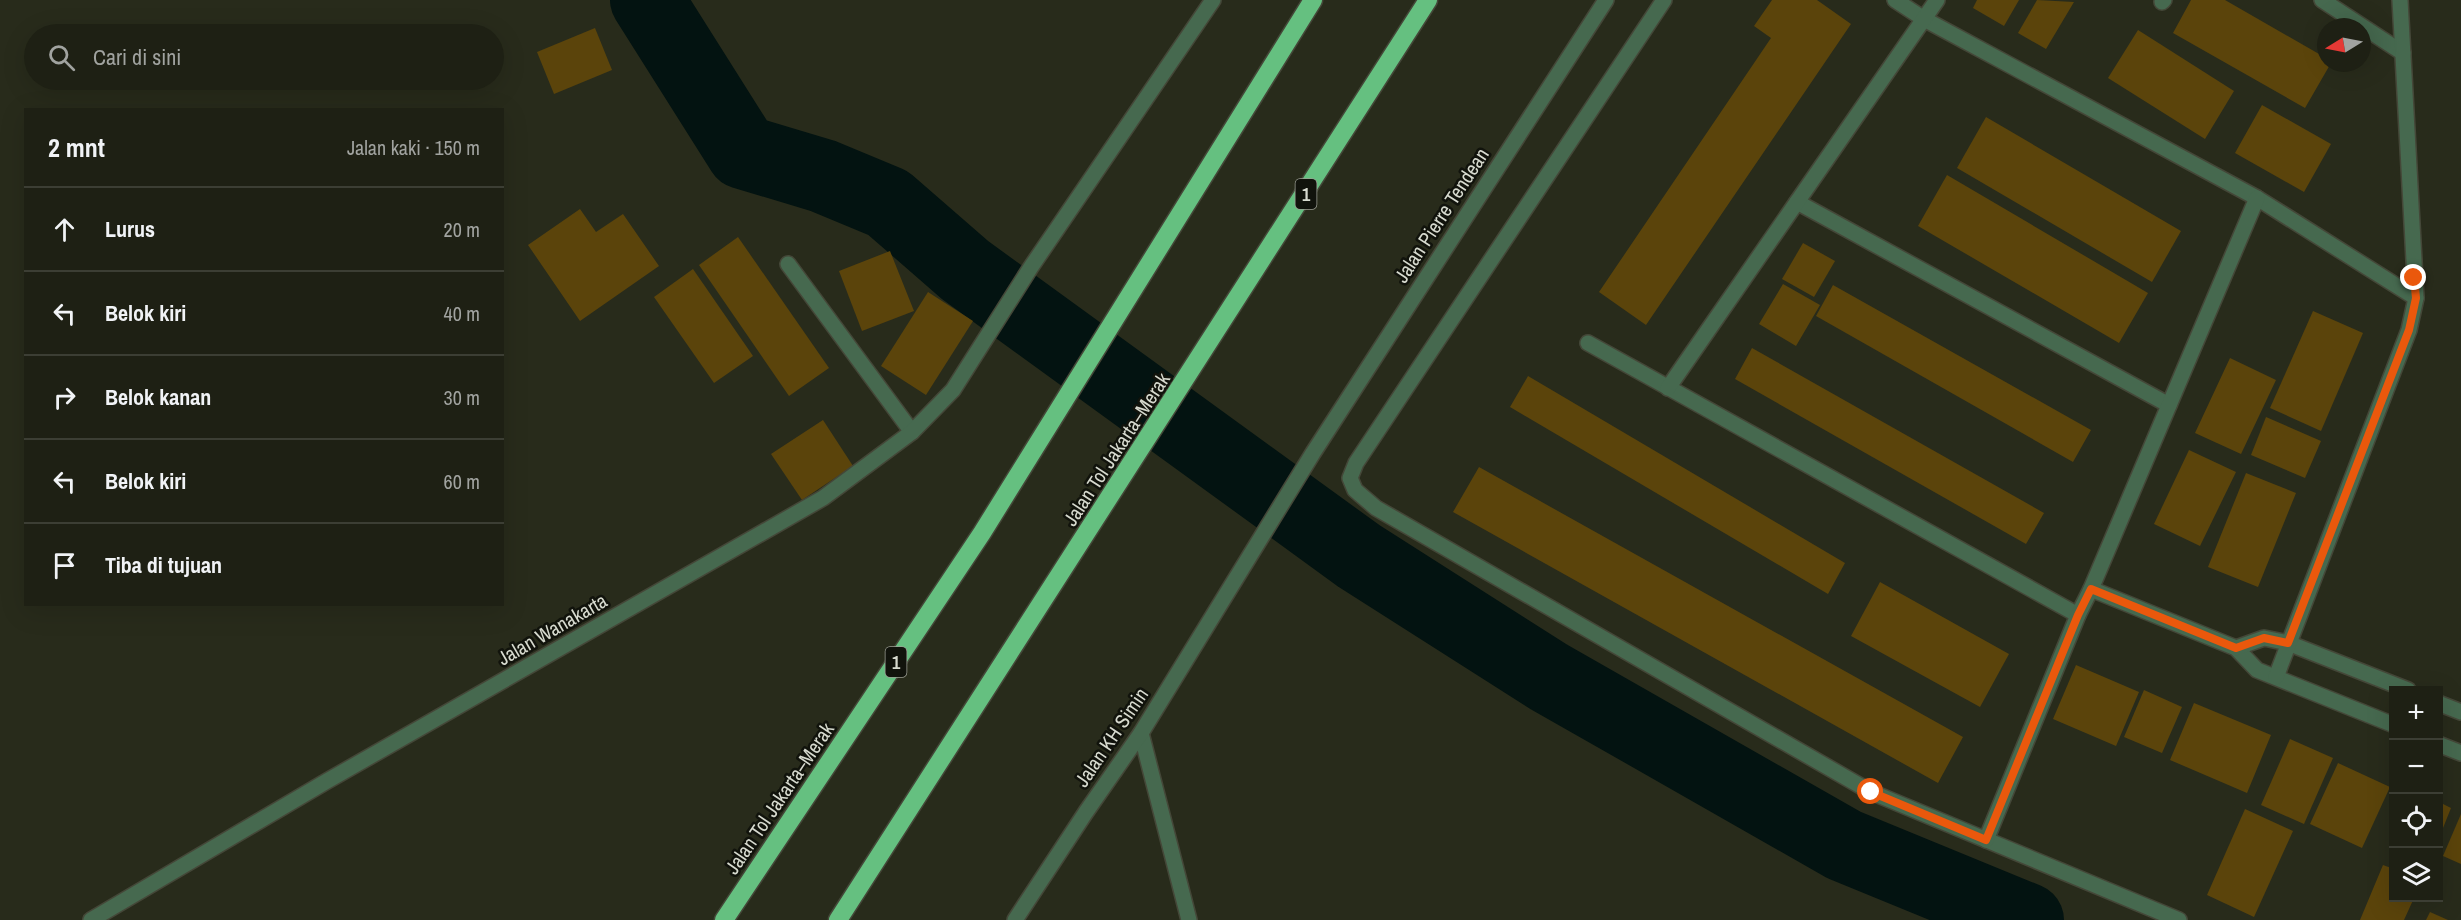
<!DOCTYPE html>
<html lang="id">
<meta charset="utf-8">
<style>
:root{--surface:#1e2014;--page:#2b2d22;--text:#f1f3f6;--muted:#a1a3a0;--line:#3c3e34}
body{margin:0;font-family:"Archivo Narrow",sans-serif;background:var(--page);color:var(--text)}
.controls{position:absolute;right:18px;bottom:18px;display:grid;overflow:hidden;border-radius:0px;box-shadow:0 6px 24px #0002}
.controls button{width:54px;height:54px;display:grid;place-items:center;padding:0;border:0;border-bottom:2px solid var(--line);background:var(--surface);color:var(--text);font:30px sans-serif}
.compass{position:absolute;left:2317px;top:18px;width:54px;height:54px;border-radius:50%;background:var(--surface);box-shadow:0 6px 24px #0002;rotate:260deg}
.stop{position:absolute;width:18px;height:18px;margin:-14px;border:4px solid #ea580c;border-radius:50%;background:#fff}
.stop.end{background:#ea580c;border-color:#fff;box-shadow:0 2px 6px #0008}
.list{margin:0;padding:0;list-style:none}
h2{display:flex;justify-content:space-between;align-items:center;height:78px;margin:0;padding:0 24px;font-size:26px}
h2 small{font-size:20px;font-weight:400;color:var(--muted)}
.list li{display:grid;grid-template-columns:39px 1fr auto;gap:18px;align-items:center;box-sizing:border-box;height:84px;padding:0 24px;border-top:2px solid var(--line)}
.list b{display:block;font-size:22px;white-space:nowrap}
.list em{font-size:20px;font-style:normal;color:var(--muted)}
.icon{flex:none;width:33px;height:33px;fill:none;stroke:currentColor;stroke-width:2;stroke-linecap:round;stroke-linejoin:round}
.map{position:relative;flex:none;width:2461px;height:920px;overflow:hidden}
.search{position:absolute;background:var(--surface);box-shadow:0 6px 24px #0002;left:24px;top:24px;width:480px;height:66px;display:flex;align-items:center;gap:15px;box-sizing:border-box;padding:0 21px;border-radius:33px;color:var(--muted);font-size:22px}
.panel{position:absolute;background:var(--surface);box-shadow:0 6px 24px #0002;left:24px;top:108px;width:480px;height:498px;border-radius:0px}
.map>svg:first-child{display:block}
</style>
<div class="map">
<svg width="2461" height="920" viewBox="0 0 2461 920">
<rect width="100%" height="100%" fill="#282b1b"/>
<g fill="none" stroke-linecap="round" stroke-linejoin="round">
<path stroke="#031311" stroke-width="74" d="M647 0 743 152 823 176 888 203 965 270 1359 556 1549 677 1844 845 2027 920"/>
</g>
<g fill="#5b440b">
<path d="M1772 0H1817L1851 24 1646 325 1599 292 1771 38 1754 26Z"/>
<path d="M1977 0H2019L2004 26 1973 8Z"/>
<path d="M2037 0 2074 2 2046 49 2018 33Z"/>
<path d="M2191 0H2225L2326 58V63H2331L2305 108 2173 33Z"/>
<path d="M595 28 612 70 554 94 537 52Z"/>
<path d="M2138 30 2234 91 2205 139 2108 78Z"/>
<path d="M2262 105 2331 144 2304 192 2235 153Z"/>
<path d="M1986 117 2181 231 2152 282 1957 168Z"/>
<path d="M1947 175 2148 293 2119 343 1918 226Z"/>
<path d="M580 209 596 232 623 214 659 266 580 321 528 245Z"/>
<path d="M738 237 829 368 789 396 699 265Z"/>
<path d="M1803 243 1835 261 1814 297 1782 279Z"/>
<path d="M890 251 914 311 862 331 839 271Z"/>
<path d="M693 269 753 356 714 383 654 297Z"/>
<path d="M1783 284 1820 305 1796 346 1759 324Z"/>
<path d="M1833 285 2091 430 2073 462 1816 316Z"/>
<path d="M928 292 973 321 926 395 881 366Z"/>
<path d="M2313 311 2363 333 2321 431 2270 408Z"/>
<path d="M1752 348 2044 513 2026 544 1735 379Z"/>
<path d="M2230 358 2276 380 2241 454 2195 433Z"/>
<path d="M1528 376 1845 563 1828 594 1510 407Z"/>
<path d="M2266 417 2321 441 2305 478 2251 455Z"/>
<path d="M823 420 853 466 802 500 771 454Z"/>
<path d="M2189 450 2236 472 2200 546 2154 524Z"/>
<path d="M1479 467 1963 737 1938 783 1453 512Z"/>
<path d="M2246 473 2296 493 2258 587 2208 567Z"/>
<path d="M1880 582 2009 654 1980 707 1851 636Z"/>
<path d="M2076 665 2139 692 2116 746 2053 719Z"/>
<path d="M2144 690 2182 707 2162 753 2124 737Z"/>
<path d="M2194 703 2271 735 2247 793 2170 760Z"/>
<path d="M2290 739 2333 758 2304 824 2261 805Z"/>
<path d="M2338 763 2390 787 2362 848 2310 824Z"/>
<path d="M2439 802 2451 808 2439 838Z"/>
<path d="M2245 809 2293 831 2254 917 2207 895Z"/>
<path d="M2461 814V864L2443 856Z"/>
<path d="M2383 865 2394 869V898H2414L2404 920H2360Z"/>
<path d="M2430 912 2448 920H2426Z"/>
</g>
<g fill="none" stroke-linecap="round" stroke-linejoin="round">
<g stroke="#444738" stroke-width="18">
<g id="minor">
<path d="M1664 0 1356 463 1350 478 1355 490 1376 508 1871 792 2179 920"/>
<path d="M1895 0 1924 19 2257 198 2416 298"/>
<path d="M2322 0 2403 53"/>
<path d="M2162 2 2164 0"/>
<path d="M1797 202 2169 405"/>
<path d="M788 264 912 432"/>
<path d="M1588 343 2078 615"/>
<path d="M1668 388 1937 0"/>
<path d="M2091 589 2236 648 2257 670 2394 725"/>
<path d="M2236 648 2264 638 2288 643 2408 690"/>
<path d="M2276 677 2409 330 2416 298 2400 0"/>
<path d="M2438 703 2461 712"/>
<path d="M1141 733 1189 920"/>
<path d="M2438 744 2461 753"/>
<path d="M1986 840 2078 615 2091 589 2257 198"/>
<path d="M91 920 327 781 823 498 912 432 953 390 1031 267 1213 0"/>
</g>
</g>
<g stroke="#444738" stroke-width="18">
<path id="tertiary" d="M1015 920 1086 812 1141 733 1313 453 1606 0"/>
</g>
<g stroke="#444738" stroke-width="21">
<g id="motorway">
<path d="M724 920 982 533 1313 0"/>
<path d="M838 920 1428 0"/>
</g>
</g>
<use href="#minor" stroke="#46694f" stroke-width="15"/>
<use href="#tertiary" stroke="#46694f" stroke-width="15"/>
<use href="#motorway" stroke="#65c080" stroke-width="18"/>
</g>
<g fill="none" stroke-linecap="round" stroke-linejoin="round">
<path stroke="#ea580c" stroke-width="8" d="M1871 792 1986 840 2078 615 2091 589 2236 648 2264 638 2288 643 2409 330 2416 298 2414 278"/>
</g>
<g text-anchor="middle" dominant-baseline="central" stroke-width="5" stroke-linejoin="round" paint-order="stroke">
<g fill="#11130c" stroke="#9c9e94" stroke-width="1.5">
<rect x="1295.5" y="179" width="21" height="30" rx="4.5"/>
<rect x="885.5" y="647" width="21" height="30" rx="4.5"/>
</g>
<g font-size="18" font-weight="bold" fill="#d7dacf">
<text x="1306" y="194">1</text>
<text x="896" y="662">1</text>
</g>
<g font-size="20" fill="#d7dacf" stroke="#11130c">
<text transform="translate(1441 215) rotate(-57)">Jalan Pierre Tendean</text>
<text transform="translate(1116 449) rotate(-57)">Jalan Tol Jakarta–Merak</text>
<text transform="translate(552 629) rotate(-30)">Jalan Wanakarta</text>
<text transform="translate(1111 737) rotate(-56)">Jalan KH Simin</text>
<text transform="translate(779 798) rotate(-56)">Jalan Tol Jakarta–Merak</text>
</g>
</g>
</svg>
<div class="controls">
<button>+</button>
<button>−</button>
<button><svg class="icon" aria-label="locate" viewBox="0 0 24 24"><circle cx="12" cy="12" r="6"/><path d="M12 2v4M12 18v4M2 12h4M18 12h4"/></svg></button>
<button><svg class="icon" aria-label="layers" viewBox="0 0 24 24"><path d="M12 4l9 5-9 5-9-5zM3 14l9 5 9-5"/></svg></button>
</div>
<svg class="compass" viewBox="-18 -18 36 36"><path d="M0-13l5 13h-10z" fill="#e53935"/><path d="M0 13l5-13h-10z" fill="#a1a3a0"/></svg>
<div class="stop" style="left:1871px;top:792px"></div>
<div class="stop end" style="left:2414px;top:278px"></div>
<div class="search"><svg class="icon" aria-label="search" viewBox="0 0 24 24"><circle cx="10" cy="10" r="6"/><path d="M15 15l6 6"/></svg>Cari di sini</div>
<section class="panel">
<h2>2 mnt<small>Jalan kaki · 150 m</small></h2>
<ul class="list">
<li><svg class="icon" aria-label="ahead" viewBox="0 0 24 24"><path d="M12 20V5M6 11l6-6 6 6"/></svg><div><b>Lurus</b></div><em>20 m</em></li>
<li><svg class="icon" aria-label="left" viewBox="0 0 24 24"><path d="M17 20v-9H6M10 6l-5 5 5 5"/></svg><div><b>Belok kiri</b></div><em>40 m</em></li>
<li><svg class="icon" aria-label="right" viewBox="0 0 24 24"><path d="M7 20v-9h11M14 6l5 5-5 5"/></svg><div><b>Belok kanan</b></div><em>30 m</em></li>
<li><svg class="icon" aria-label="left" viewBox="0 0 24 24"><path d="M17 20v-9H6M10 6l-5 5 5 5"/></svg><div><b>Belok kiri</b></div><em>60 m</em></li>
<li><svg class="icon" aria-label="arrive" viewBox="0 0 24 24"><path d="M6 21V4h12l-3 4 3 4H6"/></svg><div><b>Tiba di tujuan</b></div></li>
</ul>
</section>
</div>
